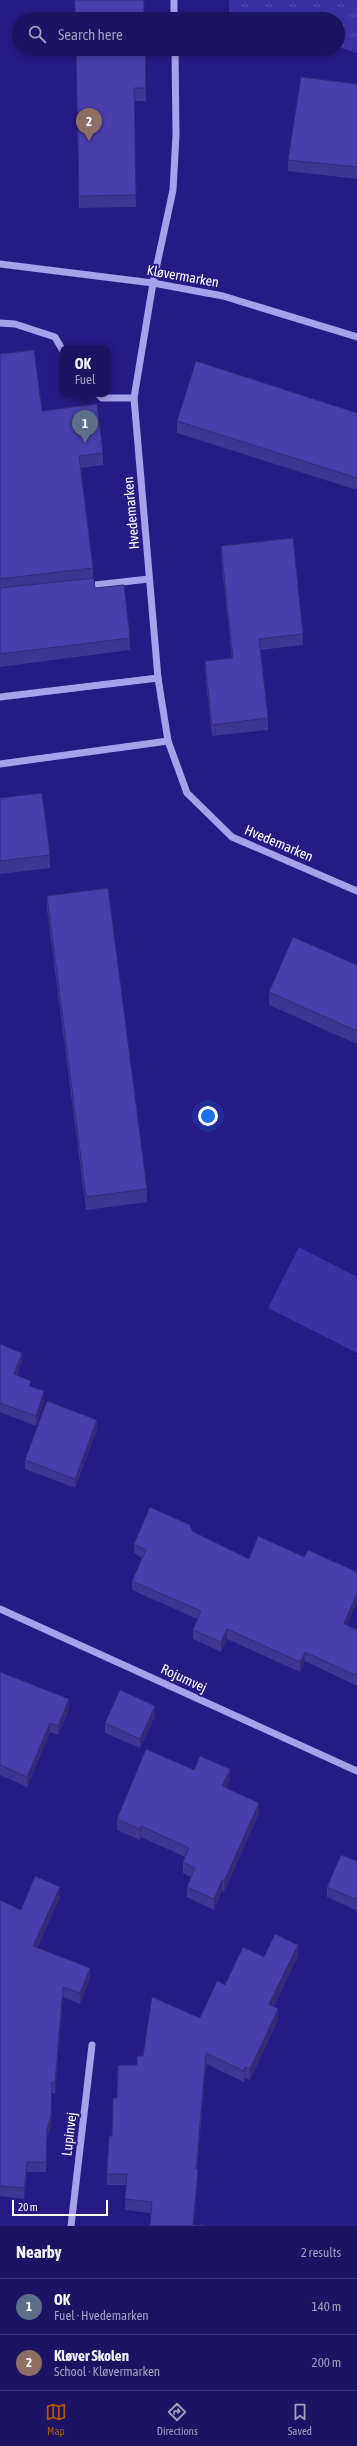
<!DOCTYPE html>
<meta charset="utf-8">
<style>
:root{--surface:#1c1463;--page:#29216c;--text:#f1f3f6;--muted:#a09ebe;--line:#3a3378;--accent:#b45309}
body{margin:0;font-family:"Asap Condensed",sans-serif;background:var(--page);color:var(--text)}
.scale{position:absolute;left:12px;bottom:10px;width:96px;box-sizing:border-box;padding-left:4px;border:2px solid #fff;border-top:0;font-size:11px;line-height:14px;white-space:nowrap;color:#fff;-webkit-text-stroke:3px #261a84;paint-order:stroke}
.you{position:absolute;left:208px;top:1116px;width:14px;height:14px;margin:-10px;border:3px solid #fff;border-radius:50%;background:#1a73e8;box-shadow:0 0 0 6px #1a73e833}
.badge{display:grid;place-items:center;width:26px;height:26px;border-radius:50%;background:var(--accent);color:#fff;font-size:13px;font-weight:700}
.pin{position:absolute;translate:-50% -33px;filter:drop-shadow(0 1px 2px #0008)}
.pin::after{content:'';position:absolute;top:21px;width:14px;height:12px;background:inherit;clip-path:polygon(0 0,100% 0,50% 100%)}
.popup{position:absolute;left:60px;top:345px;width:50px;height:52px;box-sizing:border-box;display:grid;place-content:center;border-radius:8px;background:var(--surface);filter:drop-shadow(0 1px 3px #0005);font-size:13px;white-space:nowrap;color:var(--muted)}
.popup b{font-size:15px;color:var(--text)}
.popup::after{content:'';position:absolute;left:50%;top:100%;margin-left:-8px;border:8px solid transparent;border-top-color:var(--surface)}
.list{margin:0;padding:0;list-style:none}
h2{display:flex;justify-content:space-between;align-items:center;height:52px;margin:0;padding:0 16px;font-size:17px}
h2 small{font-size:13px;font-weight:400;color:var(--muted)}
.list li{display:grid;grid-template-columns:26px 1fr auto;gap:12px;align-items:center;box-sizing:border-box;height:56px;padding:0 16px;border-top:1px solid var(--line)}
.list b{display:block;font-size:15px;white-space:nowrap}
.list p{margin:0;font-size:13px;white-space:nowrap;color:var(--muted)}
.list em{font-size:13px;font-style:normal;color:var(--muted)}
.icon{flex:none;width:22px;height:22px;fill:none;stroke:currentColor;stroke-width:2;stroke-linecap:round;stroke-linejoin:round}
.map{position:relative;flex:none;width:357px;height:2226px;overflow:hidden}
.search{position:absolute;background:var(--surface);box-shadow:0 2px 6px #0003;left:12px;right:12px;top:12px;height:44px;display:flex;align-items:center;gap:10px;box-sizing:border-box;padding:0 14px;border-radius:22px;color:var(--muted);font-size:15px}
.sheet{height:164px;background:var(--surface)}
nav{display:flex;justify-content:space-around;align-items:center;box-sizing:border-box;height:56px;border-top:1px solid var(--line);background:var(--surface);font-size:11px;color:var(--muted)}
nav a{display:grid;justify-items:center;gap:2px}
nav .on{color:var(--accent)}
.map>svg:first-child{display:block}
</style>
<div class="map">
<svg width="357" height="2226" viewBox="0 0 357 2226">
<defs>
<pattern id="grass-tufts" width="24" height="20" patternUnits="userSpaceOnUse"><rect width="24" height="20" fill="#3b30a4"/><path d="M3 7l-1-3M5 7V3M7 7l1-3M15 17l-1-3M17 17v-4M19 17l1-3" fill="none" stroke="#584fb2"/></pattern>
</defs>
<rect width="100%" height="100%" fill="#261a84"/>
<path fill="url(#grass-tufts)" d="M229 0H357V53L338 47V19H244L229 15Z"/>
<path fill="#3b30a4" d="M299 1247 357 1277V1353L268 1308Z"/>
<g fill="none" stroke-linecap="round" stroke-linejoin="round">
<g stroke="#a7a0eb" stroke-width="7">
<path d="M174 0V19"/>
<path d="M175 49 176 135 173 190 153 283 134 398 158 678 168 741 187 793 232 837 357 891"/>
<path d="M0 264 153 283 223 296 357 337"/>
<path d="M0 323 15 324 55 337 63 351"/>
<path d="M98 394 102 398H134"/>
<path d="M86 586 149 579"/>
<path d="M0 697 158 678"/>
<path d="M0 764 168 741"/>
<path d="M0 1609 357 1771"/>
<path d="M71 2226 92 2045"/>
</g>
</g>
<g fill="#3f3593">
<path d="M76 49H145L146 101H134L136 207 79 208Z"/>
<path d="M357 84V179L288 171V160Z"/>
<path d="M0 354 42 411 103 453V465L81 468 93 568V578L95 588 130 638V650L0 667Z"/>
<path d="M357 413V490L177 433V421Z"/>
<path d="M221 546 303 634V645L260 650 268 718V730L212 736 205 673V661L232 659 221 558Z"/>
<path d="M0 798 50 855V868L0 874Z"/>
<path d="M47 896 147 1189V1202L86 1210 47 909Z"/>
<path d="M357 965V1044L269 1005V992Z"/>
<path d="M0 1344 22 1362 17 1375 31 1387 44 1401 36 1426 0 1412Z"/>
<path d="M97 1429 75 1488 25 1469V1460Z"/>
<path d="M192 1531 347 1625 357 1630V1686L305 1661 300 1672 227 1639 221 1652 193 1639V1630L197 1619 132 1590V1581L142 1558 134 1553V1544Z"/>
<path d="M0 1672 69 1709 58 1735 50 1732 27 1787 0 1775Z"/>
<path d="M155 1716 140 1748 105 1733V1723Z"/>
<path d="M194 1770 230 1780 226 1788 259 1813 224 1892 222 1891 214 1910 187 1897V1887L191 1877 183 1873V1862L185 1857 141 1837 140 1840 117 1830V1819Z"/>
<path d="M357 1861V1911L327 1897V1887Z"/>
<path d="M60 1897 37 1948 90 1978 80 2004 63 1997 55 2093H52L51 2126 47 2138 46 2172H27L24 2199 0 2196V1900L21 1910Z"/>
<path d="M298 1956 274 2006 278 2020 250 2080 245 2078 244 2082 206 2064 197 2169 198 2180 150 2226 151 2213 125 2210V2199L126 2185H107V2174L117 2098 137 2065 143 2056 200 2018 225 1985 264 1957Z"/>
</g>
<g fill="#332b78">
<path d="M22 1353V1362L14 1384V1374Z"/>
<path d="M44 1391V1401L36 1426V1416Z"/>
<path d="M97 1420V1429L75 1488V1479Z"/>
<path d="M357 1593V1602L344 1633V1624Z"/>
<path d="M227 1629V1639L221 1652V1642Z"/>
<path d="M305 1652V1661L300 1672V1662Z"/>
<path d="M69 1699V1709L58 1735V1726Z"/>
<path d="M155 1706V1716L140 1748V1739Z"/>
<path d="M50 1723V1732L27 1787V1777Z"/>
<path d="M230 1769V1780L222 1797V1786Z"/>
<path d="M259 1803V1813L224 1892V1881Z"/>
<path d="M141 1826V1837L140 1840V1829Z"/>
<path d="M222 1880V1891L214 1910V1899Z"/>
<path d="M60 1887V1897L33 1957V1946Z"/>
<path d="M298 1945V1956L269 2015V2004Z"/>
<path d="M90 1968V1978L80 2004V1993Z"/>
<path d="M63 1987V1997L55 2093V2083Z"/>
<path d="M278 2009V2020L250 2080V2069Z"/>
<path d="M206 2053V2064L196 2180V2169Z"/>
<path d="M245 2067V2078L244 2082V2071Z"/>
<path d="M52 2082 51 2126 47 2138 46 2172 47 2128Z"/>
<path d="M27 2162V2172L24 2199V2188Z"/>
<path d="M198 2169V2180L194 2226H193Z"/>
</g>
<g fill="#493eab" stroke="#332b78">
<rect x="75" y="0" width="69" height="19"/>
<path d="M76 49H145L146 88H134L136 195 79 196Z"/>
<path d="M301 77 357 84V167L288 160Z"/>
<path d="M34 350 42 411 97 404 103 453 79 456 93 568 0 579V354Z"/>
<path d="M196 361 357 413V478L177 421Z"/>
<path d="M293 538 303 634 259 639 268 718 212 725 205 661 233 658 221 546Z"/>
<path d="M94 578 95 588 124 585 130 638 0 654V588Z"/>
<path d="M42 793 50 855 0 861V798Z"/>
<path d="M108 888 147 1189 86 1197 47 896Z"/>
<path d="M293 937 357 965V1031L269 992Z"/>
<path d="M0 1344 22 1353 14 1374 31 1381 29 1386 44 1391 36 1416 0 1403Z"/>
<path d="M47 1401 97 1420 75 1479 25 1460Z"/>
<path d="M150 1507 190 1525 192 1531 249 1559 258 1536 304 1557 308 1550 357 1572V1593L344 1624 357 1630V1676L305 1652 300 1662 227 1629 221 1642 193 1630 201 1611 132 1581 146 1550 134 1544Z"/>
<path d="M0 1672 69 1699 58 1726 50 1723 27 1777 0 1765Z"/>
<path d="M120 1690 155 1706 140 1739 105 1723Z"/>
<path d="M146 1749 194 1770 200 1756 230 1769 222 1786 259 1803 224 1881 222 1880 214 1899 187 1887 195 1868 183 1862 189 1848 141 1826 140 1829 117 1819Z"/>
<path d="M341 1855 357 1861V1900L327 1887Z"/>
<path d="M35 1876 60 1887 33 1946 90 1968 80 1993 63 1987 55 2083 52 2082 51 2116 47 2128 46 2162H27L24 2188 0 2186V1900L21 1910Z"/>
<path d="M275 1934 298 1945 269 2004 278 2009 250 2069 245 2067 244 2071 206 2053 196 2169H198L193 2225H203V2226H150L152 2202 125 2199 127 2174H107L109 2136H112L113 2098H117L118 2065H137V2056H143L152 1997 200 2018 217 1981 225 1985 243 1947 264 1957Z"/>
</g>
<g text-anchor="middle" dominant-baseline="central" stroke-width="4" stroke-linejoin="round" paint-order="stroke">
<g font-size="14" fill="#fff" stroke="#261a84">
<text transform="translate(183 276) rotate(10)">Kløvermarken</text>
<text transform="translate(131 513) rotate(-95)">Hvedemarken</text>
<text transform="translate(279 843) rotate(23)">Hvedemarken</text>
<text transform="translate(184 1678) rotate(25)">Rojumvej</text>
<text transform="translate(69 2134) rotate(-83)">Lupinvej</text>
</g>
</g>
</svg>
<div class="scale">20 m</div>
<div class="you"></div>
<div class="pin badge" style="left:85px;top:443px;background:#5c6f8a">1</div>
<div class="popup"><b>OK</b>Fuel</div>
<div class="pin badge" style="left:89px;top:141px;background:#8d6e63">2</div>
<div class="search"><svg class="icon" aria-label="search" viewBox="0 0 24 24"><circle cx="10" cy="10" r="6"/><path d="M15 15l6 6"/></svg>Search here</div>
</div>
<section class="sheet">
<h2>Nearby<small>2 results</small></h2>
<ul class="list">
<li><span class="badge" style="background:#5c6f8a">1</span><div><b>OK</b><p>Fuel · Hvedemarken</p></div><em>140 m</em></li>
<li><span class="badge" style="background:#8d6e63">2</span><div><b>Kløver Skolen</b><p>School · Kløvermarken</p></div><em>200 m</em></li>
</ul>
</section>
<nav>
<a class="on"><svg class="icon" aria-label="map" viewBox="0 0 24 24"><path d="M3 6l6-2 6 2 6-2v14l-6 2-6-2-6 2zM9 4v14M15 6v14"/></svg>Map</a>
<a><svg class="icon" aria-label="directions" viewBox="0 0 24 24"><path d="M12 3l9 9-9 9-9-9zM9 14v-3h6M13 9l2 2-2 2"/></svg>Directions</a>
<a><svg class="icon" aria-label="saved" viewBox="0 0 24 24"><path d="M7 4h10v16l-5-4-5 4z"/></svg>Saved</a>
</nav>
